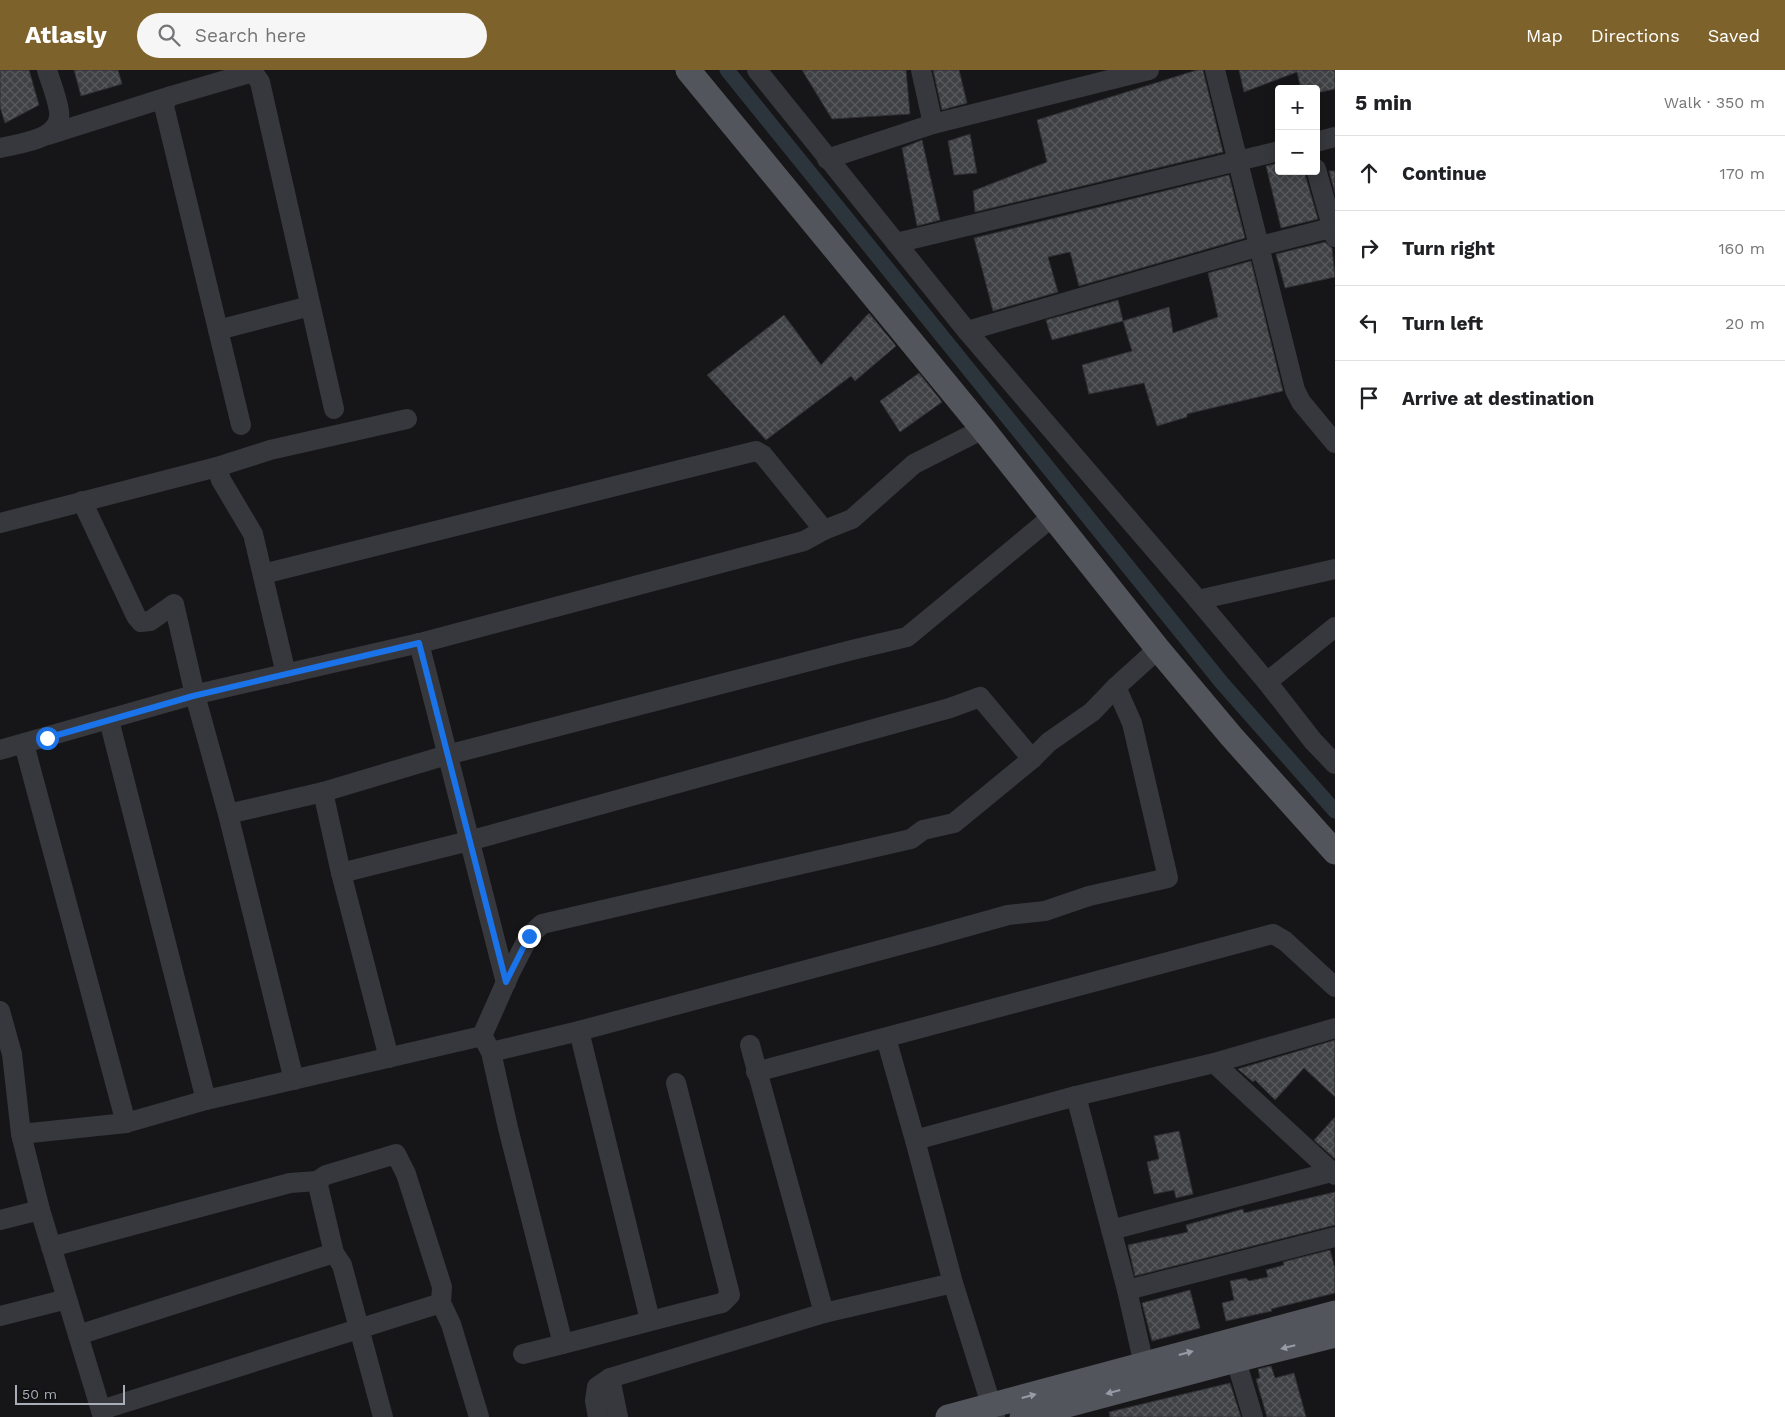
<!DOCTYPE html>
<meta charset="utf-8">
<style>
:root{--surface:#fff;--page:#f6f6f6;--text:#202124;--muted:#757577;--line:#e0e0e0;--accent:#7e622b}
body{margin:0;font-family:"Work Sans",sans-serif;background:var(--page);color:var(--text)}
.controls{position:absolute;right:15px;top:15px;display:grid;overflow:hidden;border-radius:5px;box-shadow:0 2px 12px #0003}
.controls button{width:45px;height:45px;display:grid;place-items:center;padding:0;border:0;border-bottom:1px solid var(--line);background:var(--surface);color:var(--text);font:25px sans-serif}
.scale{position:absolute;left:15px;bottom:12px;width:110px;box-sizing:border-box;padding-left:5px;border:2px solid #a8adb8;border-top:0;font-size:14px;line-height:18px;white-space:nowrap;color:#a8adb8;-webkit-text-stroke:4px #111113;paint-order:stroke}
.stop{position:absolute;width:15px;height:15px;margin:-11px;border:4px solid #1a73e8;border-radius:50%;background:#fff}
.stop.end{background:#1a73e8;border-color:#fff;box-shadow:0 1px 5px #0008}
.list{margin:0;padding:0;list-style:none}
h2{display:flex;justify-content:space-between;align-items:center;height:65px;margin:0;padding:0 20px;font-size:21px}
h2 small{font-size:16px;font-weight:400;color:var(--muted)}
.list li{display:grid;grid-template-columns:32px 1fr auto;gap:15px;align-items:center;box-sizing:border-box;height:75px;padding:0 20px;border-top:1px solid var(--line)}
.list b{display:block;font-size:19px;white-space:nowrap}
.list em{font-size:16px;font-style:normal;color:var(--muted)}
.icon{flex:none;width:28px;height:28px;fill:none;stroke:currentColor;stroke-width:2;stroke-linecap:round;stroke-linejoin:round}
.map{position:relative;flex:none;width:1335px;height:1347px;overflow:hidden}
header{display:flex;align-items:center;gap:30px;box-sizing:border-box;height:70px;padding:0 25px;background:var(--accent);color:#fff}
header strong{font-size:24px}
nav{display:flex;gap:28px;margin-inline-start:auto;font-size:18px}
.search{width:350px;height:45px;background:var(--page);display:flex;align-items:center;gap:12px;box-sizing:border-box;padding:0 18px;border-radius:28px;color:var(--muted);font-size:19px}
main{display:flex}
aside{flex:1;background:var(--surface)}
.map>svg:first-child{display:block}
</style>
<header>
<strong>Atlasly</strong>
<div class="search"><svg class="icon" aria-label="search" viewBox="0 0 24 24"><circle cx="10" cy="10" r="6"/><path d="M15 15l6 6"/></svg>Search here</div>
<nav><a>Map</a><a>Directions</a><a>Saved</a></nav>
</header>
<main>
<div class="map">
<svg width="1335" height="1347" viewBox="0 0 1335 1347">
<defs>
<pattern id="building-cross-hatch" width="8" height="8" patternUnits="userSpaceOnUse" patternTransform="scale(1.25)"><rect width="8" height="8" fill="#404145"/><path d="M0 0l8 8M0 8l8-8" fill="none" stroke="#595a5e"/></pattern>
</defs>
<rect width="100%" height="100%" fill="#161618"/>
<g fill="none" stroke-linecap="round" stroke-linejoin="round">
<path stroke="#2c353c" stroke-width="15" d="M727 0 1222 613 1335 741"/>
</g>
<g fill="url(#building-cross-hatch)" stroke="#303034">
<path d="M0 0H29L39 35 5 53 0 37Z"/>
<path d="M74 0H118L122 14 81 26Z"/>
<path d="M802 0H906L910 44 832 49Z"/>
<path d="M933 0H959L967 33 942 40Z"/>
<path d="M1197 0H1203L1223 82 975 142 973 121 1047 92 1037 50Z"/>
<path d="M1239 0H1335V19L1316 23V19H1301L1297 2 1244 22Z"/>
<path d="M970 64 977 103 954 105 948 71Z"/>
<path d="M922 70 940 150 917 156 902 78Z"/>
<path d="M1279 93V101H1304L1318 149 1281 158 1266 96Z"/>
<path d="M1329 101H1335V123Z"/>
<path d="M1229 105 1245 168 1079 216 1070 182 1048 187 1058 222 993 241 974 168Z"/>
<path d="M1325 172 1332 178 1335 207 1285 218 1276 184Z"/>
<path d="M1251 191 1283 321 1187 344V347L1157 356 1144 313 1089 324 1082 295 1132 281 1123 251 1169 237 1173 263 1218 247 1208 203Z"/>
<path d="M1118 230 1123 251 1052 270 1046 250Z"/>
<path d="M869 243 896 276 855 311 851 306 766 370 707 305 784 245 821 295Z"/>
<path d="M919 303 942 332 900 362 880 331Z"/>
<path d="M1335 970V1027L1304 998 1275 1030 1255 1010 1253 1012 1238 999Z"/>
<path d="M1335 1047V1089L1314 1070Z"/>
<path d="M1179 1061 1193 1124 1176 1128 1174 1120 1154 1124 1147 1092 1159 1089 1154 1066Z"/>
<path d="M1335 1122V1155L1135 1206 1128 1175 1188 1162 1186 1155 1243 1139 1244 1143Z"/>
<path d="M1330 1180 1335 1199V1223L1271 1239 1272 1241 1226 1251 1222 1233 1234 1230 1230 1211 1246 1208 1249 1211 1268 1207 1266 1200 1284 1195 1283 1192Z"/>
<path d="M1190 1220 1200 1258 1152 1271 1142 1233Z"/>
<path d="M1271 1296 1275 1308 1294 1303 1306 1347H1267L1256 1309 1260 1308 1258 1299Z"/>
<path d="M1230 1313 1241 1347H1110L1109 1342Z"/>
</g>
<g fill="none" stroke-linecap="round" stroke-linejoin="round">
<g stroke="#37383d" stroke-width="20">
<path d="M757 0 967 261 1198 530 1267 612 1313 671 1335 694"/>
<path d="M921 0 933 54"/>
<path d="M1215 0 1295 320 1301 332 1335 373"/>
<path d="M48 65 171 26"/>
<path d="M1316 72 1335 67"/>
<path d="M0 78C20 73 63 70 59 41 57 27 51 13 47 0"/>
<path d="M827 89 933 54 1149 0"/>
<path d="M1316 99 1335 167"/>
<path d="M896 173 1279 81"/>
<path d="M218 260 310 236"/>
<path d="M967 261 1260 176 1335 157"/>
<path d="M241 355 164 36 166 30 171 26 250 3 255 5 260 12 334 339"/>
<path d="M217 397 221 410 253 464 286 604"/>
<path d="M82 431 136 546 141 552 150 551 174 534 195 625 228 744 294 1010"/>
<path d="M0 453 217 397 270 380 407 349"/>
<path d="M263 504 756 381 763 385 824 460"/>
<path d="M1198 530 1335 499"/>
<path d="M419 573 506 913"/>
<path d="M1267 612 1335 557"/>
<path d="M109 650 206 1030"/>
<path d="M24 674 126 1053"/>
<path d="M0 680 193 625 424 572 804 471 824 460 852 449 914 394 983 359"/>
<path d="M323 722 341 803 389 988"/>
<path d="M228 744 323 722 447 685 852 580 907 567 1052 447"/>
<path d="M341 803 469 771 950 638 980 627 1032 689"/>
<path d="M0 941 12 984 21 1064 40 1140 103 1347"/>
<path d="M579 961 650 1250"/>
<path d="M886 968 915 1070 953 1213 995 1347"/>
<path d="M484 969 491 982 508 1058 563 1274"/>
<path d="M750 975 824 1243"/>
<path d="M491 982 579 961 933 866 1008 845 1045 841 1089 826 1168 808 1132 653 1116 617"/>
<path d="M1214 993 1335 1105"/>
<path d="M756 1002 1273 864 1285 871 1335 917"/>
<path d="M1076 1026 1127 1220 1147 1308"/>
<path d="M21 1064 126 1053 206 1030 482 966 510 903 529 866 542 854 911 769 923 760 954 753 1032 689 1049 672 1092 642 1116 617 1158 579"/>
<path d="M915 1070 1076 1026 1214 993 1335 958"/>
<path d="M317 1111 334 1183 342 1195 383 1347"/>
<path d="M0 1150 40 1140"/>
<path d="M1111 1160 1331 1102"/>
<path d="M51 1177 290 1113 317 1111 326 1105 396 1084 406 1104 442 1217 441 1233 451 1254 479 1347"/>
<path d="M1127 1220 1335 1167"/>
<path d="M0 1246 67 1229"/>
<path d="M78 1265 334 1183"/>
<path d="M1232 1277 1253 1347"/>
<path d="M523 1284C589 1268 655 1249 722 1233L730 1225 676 1013"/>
<path d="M610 1308 618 1347"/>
<path d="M101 1340 441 1233"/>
<path d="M598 1347 595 1331 597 1317 610 1308 824 1243 953 1213"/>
</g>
<g stroke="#53555c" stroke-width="25">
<path d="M688 0 983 359 1158 579 1231 666 1335 782"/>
<path d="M948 1347 1335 1243"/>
<path d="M1022 1347 1236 1290 1335 1265"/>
</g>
</g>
<defs><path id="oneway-solid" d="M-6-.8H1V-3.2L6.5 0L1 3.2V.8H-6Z" transform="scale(1.25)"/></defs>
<g fill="#979ba6">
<use href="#oneway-solid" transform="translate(1288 1277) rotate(166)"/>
<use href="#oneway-solid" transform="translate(1186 1283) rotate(-15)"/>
<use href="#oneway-solid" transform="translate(1113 1322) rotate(165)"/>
<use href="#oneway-solid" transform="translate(1029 1326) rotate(-15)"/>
</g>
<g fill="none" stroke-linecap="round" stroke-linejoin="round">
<path stroke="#1a73e8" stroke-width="6" d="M47 668 193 626 419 573 506 912 529 866"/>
</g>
</svg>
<div class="controls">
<button>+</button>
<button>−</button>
</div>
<div class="scale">50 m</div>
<div class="stop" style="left:47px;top:668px"></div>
<div class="stop end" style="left:529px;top:866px"></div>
</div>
<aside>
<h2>5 min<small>Walk · 350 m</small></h2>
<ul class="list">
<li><svg class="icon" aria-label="ahead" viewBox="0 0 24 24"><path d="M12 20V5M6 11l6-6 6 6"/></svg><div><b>Continue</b></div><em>170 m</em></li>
<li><svg class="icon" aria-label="right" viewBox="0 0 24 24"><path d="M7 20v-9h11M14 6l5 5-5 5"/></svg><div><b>Turn right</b></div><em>160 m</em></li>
<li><svg class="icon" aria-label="left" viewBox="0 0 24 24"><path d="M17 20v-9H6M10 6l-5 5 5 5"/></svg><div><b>Turn left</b></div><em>20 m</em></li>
<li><svg class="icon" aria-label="arrive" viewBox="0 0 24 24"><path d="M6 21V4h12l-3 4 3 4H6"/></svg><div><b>Arrive at destination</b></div></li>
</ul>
</aside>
</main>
